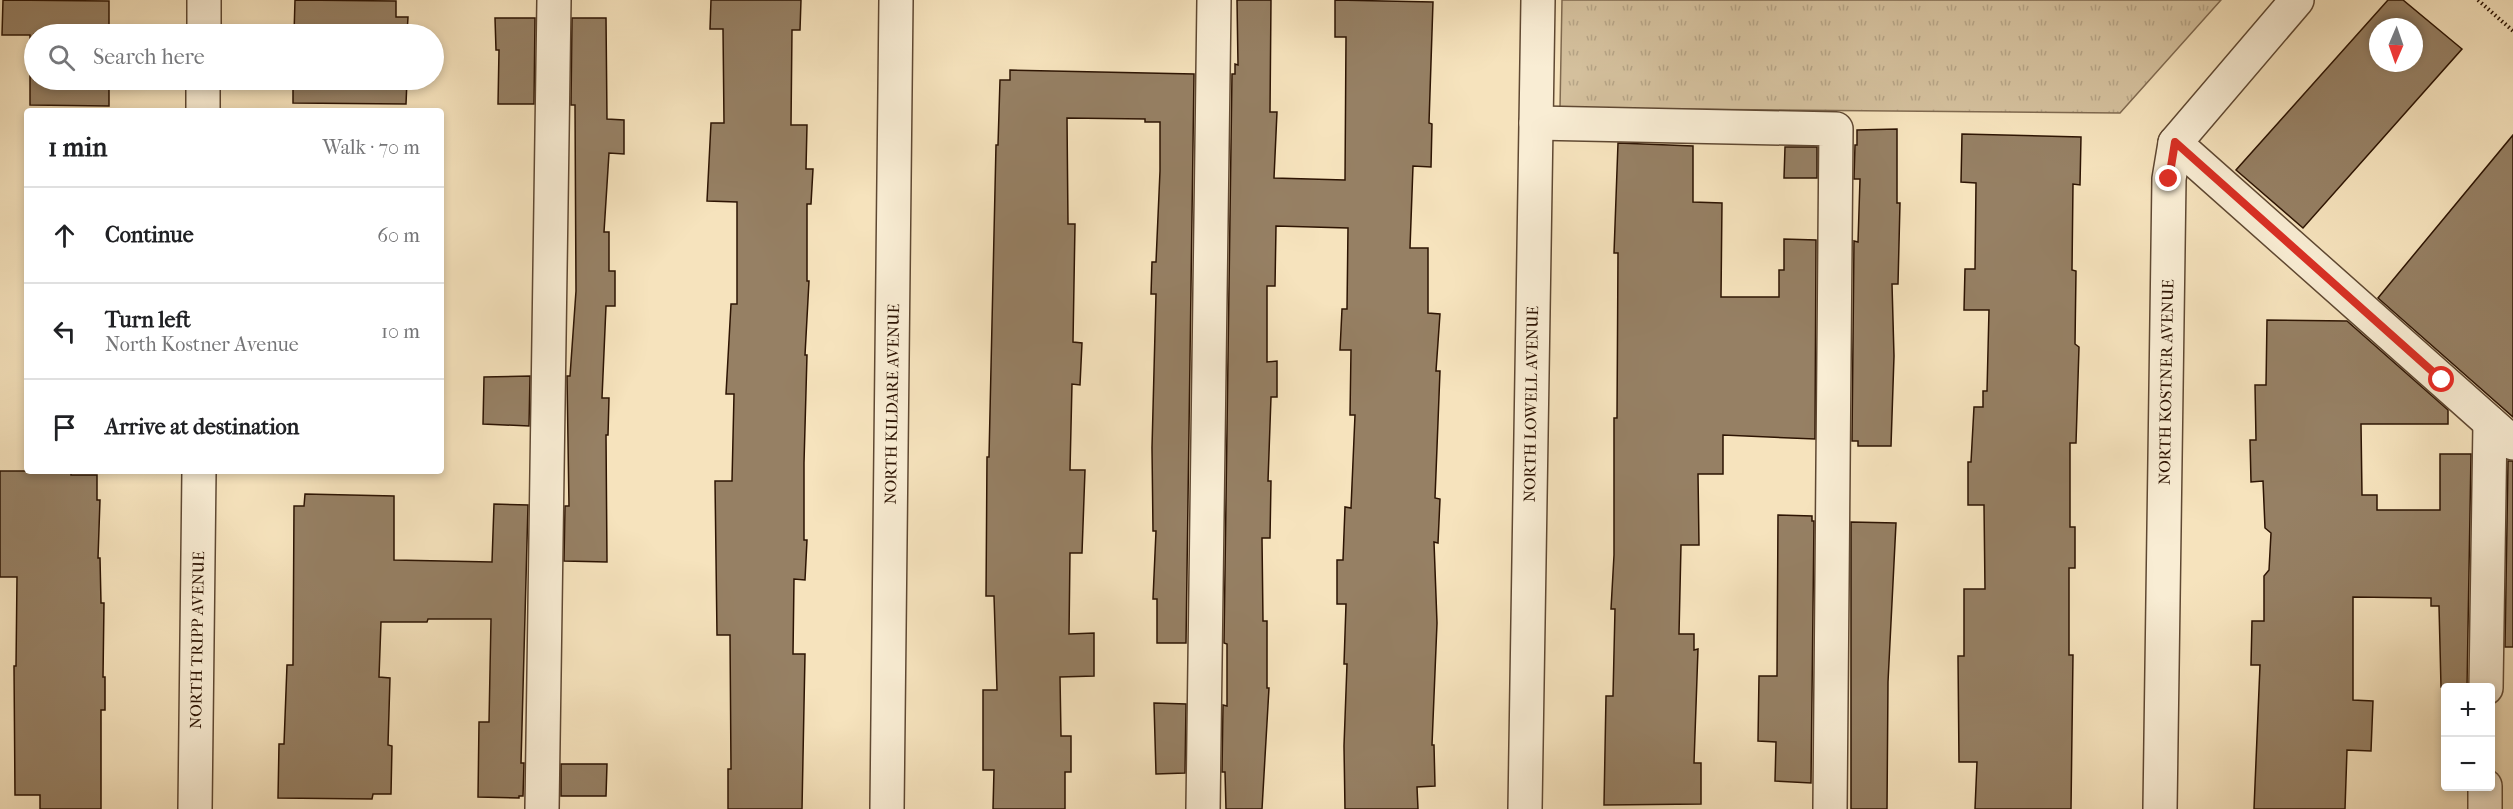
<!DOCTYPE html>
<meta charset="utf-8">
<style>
:root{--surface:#fff;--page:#f6f6f6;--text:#202124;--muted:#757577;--line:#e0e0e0}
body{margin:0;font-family:"IM FELL French Canon",serif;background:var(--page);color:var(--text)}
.controls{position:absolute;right:18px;bottom:18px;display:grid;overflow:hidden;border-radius:6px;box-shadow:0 3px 9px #0003}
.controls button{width:54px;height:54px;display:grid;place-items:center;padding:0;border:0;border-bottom:2px solid var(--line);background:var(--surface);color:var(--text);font:30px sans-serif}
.compass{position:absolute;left:2369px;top:18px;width:54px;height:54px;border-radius:50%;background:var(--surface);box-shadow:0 3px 9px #0003;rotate:182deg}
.stop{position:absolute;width:18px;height:18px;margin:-14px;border:4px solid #d93025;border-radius:50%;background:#fff}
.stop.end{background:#d93025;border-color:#fff;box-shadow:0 2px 6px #0008}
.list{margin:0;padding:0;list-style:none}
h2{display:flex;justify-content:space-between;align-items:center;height:78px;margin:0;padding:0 24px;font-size:26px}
h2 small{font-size:20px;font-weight:400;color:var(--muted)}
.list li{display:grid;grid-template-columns:39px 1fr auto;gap:18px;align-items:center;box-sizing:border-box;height:96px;padding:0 24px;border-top:2px solid var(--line)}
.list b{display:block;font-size:22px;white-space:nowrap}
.list p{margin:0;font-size:20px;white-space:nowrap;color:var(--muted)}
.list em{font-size:20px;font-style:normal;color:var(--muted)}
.icon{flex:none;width:33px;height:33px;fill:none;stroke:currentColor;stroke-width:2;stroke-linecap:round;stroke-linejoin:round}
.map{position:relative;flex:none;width:2513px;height:809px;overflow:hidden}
.search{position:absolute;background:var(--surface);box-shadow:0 3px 9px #0003;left:24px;top:24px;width:420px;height:66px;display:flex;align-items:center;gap:15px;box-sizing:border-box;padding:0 21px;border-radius:33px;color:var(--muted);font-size:22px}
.panel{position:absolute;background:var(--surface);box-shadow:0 3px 9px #0003;left:24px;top:108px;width:420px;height:366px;border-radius:6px}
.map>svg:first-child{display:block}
</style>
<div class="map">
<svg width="2513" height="809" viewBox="0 0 2513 809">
<defs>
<pattern id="park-tufts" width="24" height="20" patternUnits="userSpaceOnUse" patternTransform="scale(1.5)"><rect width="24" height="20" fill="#d4c09d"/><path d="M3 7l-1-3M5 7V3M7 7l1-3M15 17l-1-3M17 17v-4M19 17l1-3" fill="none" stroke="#b6a486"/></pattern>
</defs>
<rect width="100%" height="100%" fill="#f6e3bd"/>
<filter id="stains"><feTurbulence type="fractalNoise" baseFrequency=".00333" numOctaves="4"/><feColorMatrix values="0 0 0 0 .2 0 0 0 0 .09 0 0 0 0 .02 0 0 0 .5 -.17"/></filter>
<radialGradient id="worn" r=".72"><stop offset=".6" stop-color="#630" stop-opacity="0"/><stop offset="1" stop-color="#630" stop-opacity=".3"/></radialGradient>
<path fill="url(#park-tufts)" stroke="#806a50" stroke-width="1.5" d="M1562 0H2221L2120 113 1560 108Z"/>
<g fill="#968064" stroke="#2d1403" stroke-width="1.5" fill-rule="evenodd">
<path d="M3 0 109 1V34H34V80H109V106L30 105V35H2Z"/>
<path d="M295 0 396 1V17H408L407 34H294Z"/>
<path d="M711 0H801L800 30H792L791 125H807L806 169H813L811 204H807V281H809L805 355H807L804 463V540H807L805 580 794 579 793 654H805L802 809H728V769H731L730 635H717L715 481H732L734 394H726L731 304H737V202L707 201 711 123H724L723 29H710Z"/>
<path d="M1237 0H1271L1270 112H1277L1274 178 1345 180 1346 37H1335V0L1433 2 1429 123 1432 124 1431 167 1413 166 1410 248H1428V313L1440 314 1436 371H1440L1435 498 1440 499 1438 543 1434 542 1437 623 1432 745H1434L1435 786 1417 787 1418 809H1345L1344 746 1347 664H1344L1346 604H1337V560H1343L1345 507 1351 508 1355 415H1350L1351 350H1340L1342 309H1347L1348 228 1276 226 1275 286H1267V362L1277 361V397H1271L1268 481H1271L1270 538H1262L1263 621H1267V688H1269L1262 809H1226L1225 772H1222L1223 705 1227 706V644L1224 643 1232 74H1235V64L1238 65Z"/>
<path d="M2388 0H2403L2462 49 2303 228 2236 170ZM2378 27H2414V63H2378Z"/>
<path d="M495 18H535L534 104H498L499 50H496Z"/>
<path d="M572 18H606L607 119 624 120V154L609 153 604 232H609V271H615V306H606L602 398H609L608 435H606L607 562 564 561 565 506H569L567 376H570L576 291 575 105H571Z"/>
<path d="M1010 70 1194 74 1186 643H1157V599H1153L1156 531H1153L1152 448 1156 294H1151L1152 262H1156L1160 171V122H1145V119L1067 118 1068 224H1075L1073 342 1082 343 1080 385 1072 384 1070 470H1085L1082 553H1070L1069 634 1094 633V676L1060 677 1061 736H1071V772H1065V809H993L994 770H983V690H997L994 596H986L987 457H989L996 145H998L1000 80H1010Z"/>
<path d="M293 80H407L406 104 293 103Z"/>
<path d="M1897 129V203H1900L1898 284H1892L1894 356 1891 446H1858V441H1852L1854 241 1858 242 1860 179H1854L1855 145H1857V130Z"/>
<path d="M1962 134 2081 137 2080 185 2073 184 2072 270 2076 271 2075 344 2079 347 2076 443H2070V527H2075V568H2069V655H2073L2071 809H1975L1977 762H1959L1958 656H1964V589H1985L1984 505H1968V462H1971L1974 407H1983V391H1987L1989 310H1964L1965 269H1975L1976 183 1961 182Z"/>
<path d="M2513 135V417L2378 298Z"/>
<path d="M1618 143 1693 146V202L1722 203 1721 297H1779V270H1784V239L1816 240 1815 439 1723 435V474H1698L1699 545H1681L1679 634H1694V650L1698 649 1694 763H1701V804L1604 805 1606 696H1613L1615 609H1611L1614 555V418H1617L1618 253H1614Z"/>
<path d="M1785 147H1817V178H1784Z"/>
<path d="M2267 320 2347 321 2448 410V424H2361L2362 495H2377V510H2440V454H2471L2467 687H2441L2439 606H2431V598L2353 597V700L2373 701 2371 751 2347 750 2345 809H2254L2260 665H2251L2252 621H2264V576L2269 570 2271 533 2265 528 2263 481 2251 482 2250 440H2256L2255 385H2266Z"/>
<path d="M530 376 529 426 483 424 484 377Z"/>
<path d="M2508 461H2513V647H2505Z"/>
<path d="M0 471H71V475H97V500H100L98 558H100L101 603H104L103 677H105V710H101V809H40V795H15L14 666H16L17 577H0Z"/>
<path d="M305 494 394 496V560L492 562 494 504 528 505 521 763H524L523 796H519V798L478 797 479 722H489L491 619H428L427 622H381L379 677 390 678 388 745 392 746 391 794H373L372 799 278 798 279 744H284L287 665H293L294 506H304Z"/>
<path d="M1778 515 1812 516V521H1814L1811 783 1775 781 1776 742 1758 741 1759 676H1777Z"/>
<path d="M1851 522 1896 523 1888 682 1887 809H1851Z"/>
<path d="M1154 703 1186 704 1185 773 1156 774Z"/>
<path d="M561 764H607L606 796H561Z"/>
</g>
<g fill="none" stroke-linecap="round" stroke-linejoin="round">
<g stroke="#5f4832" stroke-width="36">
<g id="minor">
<path d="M204 34V0"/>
<path d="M203 111V80"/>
<path d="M1536 123 1836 129 1830 809"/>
<path d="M2175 143 2513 443"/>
<path d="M2486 688 2490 423"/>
<path d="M195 809 199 471"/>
<path d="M542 809 554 0"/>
<path d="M887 809 896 0"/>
<path d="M1203 809 1214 0"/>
<path d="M1525 809 1538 0"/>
<path d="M2160 809 2169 179 2175 143 2297 0"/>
<path d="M2485 809V786"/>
</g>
</g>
<path stroke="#2d1403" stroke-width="4" stroke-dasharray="1.5 3" stroke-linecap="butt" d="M2478 0 2513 31"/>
<use href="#minor" stroke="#f9edd4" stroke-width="33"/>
</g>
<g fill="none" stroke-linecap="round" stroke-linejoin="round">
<path stroke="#d93025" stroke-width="8" d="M2169 179 2175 142 2442 380"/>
</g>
<g text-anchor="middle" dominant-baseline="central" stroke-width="4.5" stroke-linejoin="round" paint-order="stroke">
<g font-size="16" fill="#2d1403" stroke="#f9edd4">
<text transform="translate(2166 382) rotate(-89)">NORTH KOSTNER AVENUE</text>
<text transform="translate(892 404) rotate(-89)">NORTH KILDARE AVENUE</text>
<text transform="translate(1531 404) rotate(-89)">NORTH LOWELL AVENUE</text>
<text transform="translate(197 640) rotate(-89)">NORTH TRIPP AVENUE</text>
</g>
</g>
<rect width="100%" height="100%" filter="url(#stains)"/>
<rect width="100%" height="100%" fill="url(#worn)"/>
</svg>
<div class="controls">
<button>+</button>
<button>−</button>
</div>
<svg class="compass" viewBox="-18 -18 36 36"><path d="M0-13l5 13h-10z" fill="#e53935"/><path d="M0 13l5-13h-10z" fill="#757577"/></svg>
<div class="stop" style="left:2442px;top:380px"></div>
<div class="stop end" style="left:2169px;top:179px"></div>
<div class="search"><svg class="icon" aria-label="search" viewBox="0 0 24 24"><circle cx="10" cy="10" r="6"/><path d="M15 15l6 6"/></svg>Search here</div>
<section class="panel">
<h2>1 min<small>Walk · 70 m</small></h2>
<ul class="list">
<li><svg class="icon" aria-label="ahead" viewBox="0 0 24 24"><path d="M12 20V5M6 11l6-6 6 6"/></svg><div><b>Continue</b></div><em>60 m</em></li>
<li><svg class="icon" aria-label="left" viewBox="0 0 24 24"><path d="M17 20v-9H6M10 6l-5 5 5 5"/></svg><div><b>Turn left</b><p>North Kostner Avenue</p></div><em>10 m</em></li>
<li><svg class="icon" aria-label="arrive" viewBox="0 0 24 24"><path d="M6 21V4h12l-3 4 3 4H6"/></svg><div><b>Arrive at destination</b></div></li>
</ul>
</section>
</div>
